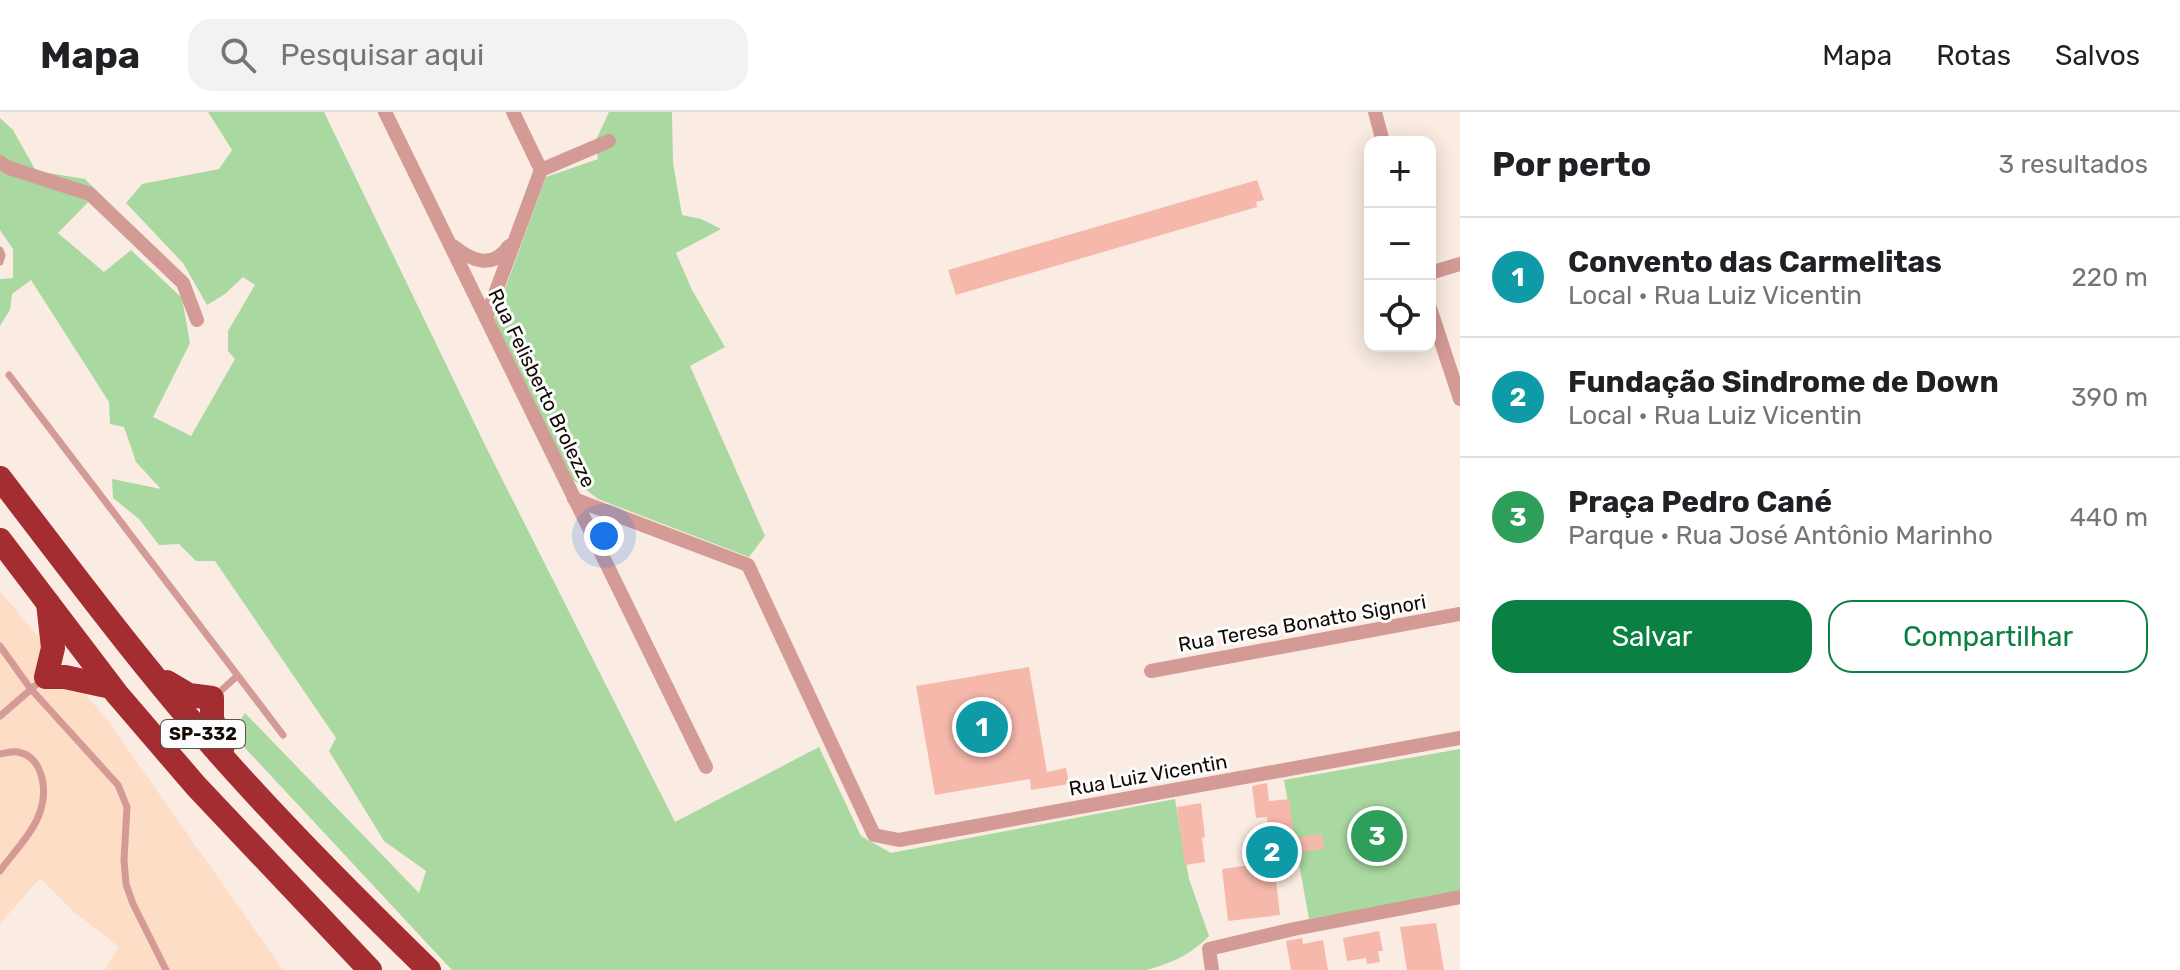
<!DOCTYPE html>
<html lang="pt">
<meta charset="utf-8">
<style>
:root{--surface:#fff;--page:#f2f2f2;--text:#202124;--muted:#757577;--line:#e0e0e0;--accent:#0b8043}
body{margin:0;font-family:Rubik,sans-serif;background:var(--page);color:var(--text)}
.controls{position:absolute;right:24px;top:24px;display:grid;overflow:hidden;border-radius:16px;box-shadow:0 4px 20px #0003}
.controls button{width:72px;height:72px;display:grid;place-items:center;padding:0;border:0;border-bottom:2px solid var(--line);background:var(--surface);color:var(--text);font:40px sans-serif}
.you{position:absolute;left:604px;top:424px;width:28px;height:28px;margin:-20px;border:6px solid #fff;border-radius:50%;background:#1a73e8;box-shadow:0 0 0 12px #1a73e833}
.badge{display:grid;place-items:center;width:52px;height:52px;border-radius:50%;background:var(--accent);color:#fff;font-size:26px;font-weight:700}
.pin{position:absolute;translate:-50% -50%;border:4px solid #fff;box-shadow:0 2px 8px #0006}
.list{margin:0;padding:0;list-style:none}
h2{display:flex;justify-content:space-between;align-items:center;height:104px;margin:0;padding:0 32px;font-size:34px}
h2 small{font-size:26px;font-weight:400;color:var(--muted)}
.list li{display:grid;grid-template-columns:52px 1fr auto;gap:24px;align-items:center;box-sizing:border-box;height:120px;padding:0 32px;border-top:2px solid var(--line)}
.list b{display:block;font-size:30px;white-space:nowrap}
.list p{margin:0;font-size:26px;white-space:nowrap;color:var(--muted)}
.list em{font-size:26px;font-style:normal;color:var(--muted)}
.actions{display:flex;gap:16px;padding:24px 32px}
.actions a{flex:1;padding:18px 0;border:2px solid var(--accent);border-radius:24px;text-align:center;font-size:28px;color:var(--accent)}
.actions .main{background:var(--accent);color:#fff}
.icon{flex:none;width:44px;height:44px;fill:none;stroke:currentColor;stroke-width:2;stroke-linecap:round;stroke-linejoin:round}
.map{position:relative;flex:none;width:1460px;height:858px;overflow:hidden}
header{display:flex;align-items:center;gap:48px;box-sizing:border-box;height:112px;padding:0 40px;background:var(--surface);border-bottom:2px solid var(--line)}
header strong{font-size:38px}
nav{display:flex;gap:44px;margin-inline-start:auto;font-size:28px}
.search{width:560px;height:72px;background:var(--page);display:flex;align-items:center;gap:20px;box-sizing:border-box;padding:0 28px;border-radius:24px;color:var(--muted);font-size:30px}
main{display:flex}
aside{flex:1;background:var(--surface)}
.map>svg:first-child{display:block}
</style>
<header>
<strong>Mapa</strong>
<div class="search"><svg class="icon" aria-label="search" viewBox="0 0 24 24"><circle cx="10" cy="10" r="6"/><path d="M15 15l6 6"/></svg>Pesquisar aqui</div>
<nav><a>Mapa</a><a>Rotas</a><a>Salvos</a></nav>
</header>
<main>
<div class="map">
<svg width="1460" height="858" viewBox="0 0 1460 858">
<rect width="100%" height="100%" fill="#faece2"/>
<path fill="#fdddc6" d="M0 479 108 609 283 858H104L119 835 74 800 40 766 0 812Z"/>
<g fill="#a9d9a0">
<path d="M208 0H324L487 337 675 710 819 635 861 724 891 741 1175 687 1189 767 1209 824C1190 843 1172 851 1146 858H452L232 622 245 601 419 781 426 759 384 729 329 639 336 626 215 449H196L179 432 159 433 139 407 113 386 112 367 161 377 136 350 124 315 110 312 109 290 31 168 12 182 10 198 0 214V167L13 166V137L0 118V6L13 18 36 59 85 67 98 80 58 121 104 160 131 138 182 186 190 231 153 305 191 324 235 247 228 239V219L255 173 243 165 225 182 207 193 183 151 126 91 142 72 219 57 232 38Z"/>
<path d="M609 0H672L673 51 682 103 701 107 721 117 676 141 692 178 725 235 690 254 765 424 749 445 598 387 572 367 494 207 546 65 598 47 595 30Z"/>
<path d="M1460 637V780L1309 807 1284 668Z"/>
</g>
<g fill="#f7b8ac">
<path d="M1257 68 1264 88 1256 90 1257 95 956 183 948 158Z"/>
<path d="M1029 555 1047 660 1066 656 1069 672 1031 678 1030 667 935 683 916 574Z"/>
<path d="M1267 671 1269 689 1289 687 1294 726 1322 722 1324 737 1295 740 1296 749 1274 752 1280 803 1228 809 1222 757 1251 753 1248 731 1269 729 1267 705 1256 706 1252 674Z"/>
<path d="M1201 691 1205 725 1202 726 1205 750 1185 753 1177 695Z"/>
<path d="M1436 811 1444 858H1407L1400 815Z"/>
<path d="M1379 819 1383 839H1378L1380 850 1367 852 1366 846 1347 849 1343 826Z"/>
<path d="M1302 826 1303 832 1323 828 1328 858H1291L1286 829Z"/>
</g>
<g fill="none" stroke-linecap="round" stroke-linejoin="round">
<g stroke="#d39a96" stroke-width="7">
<path d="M0 138 2 143 0 150"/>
<path d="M9 263 283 623"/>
<path d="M0 534 30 576 118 673 127 695 124 748 126 772 133 792 166 858"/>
<path d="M214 585 236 565"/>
<path d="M0 604 43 567"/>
<path d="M0 642C6 641 13 639 18 640 43 645 47 677 41 697 35 719 13 741 0 759"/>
</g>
<g stroke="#d39a96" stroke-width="14">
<path d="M385 0 706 655"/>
<path d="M513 0 541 58"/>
<path d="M1375 0 1383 30"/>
<path d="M0 50 9 56 90 82 183 171 197 208"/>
<path d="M453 134C472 149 492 158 509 134"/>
<path d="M1430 161 1460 152"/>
<path d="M1430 196 1460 287"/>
<path d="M486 206 541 58 609 29"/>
<path d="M574 387 748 453 874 723 899 728 1460 626"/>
<path d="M1151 559 1460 502"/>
<path d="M1212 858 1209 837 1294 817 1460 785"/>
</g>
<g stroke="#a42d31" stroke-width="24">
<path d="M0 366C75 464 150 565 233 657 295 726 362 793 429 858"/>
<path d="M0 428 117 582 196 674 370 858"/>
<path d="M48 491 53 536 46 565H65L111 575"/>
<path d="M167 570 189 583 212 586V607L223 634"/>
</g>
</g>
<g text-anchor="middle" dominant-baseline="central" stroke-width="6" stroke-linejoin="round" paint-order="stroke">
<rect fill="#fcfcfc" stroke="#5a534e" stroke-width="2" x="161" y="608" width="84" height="28" rx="6"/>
<g font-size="18" font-weight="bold" fill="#140a04">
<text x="203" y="622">SP-332</text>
</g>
<g font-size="20" fill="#140a04" stroke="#fcfcfc">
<text transform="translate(542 276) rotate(64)">Rua Felisberto Brolezze</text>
<text transform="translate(1302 511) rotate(-10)">Rua Teresa Bonatto Signori</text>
<text transform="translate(1148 663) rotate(-10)">Rua Luiz Vicentin</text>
</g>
</g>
</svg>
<div class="controls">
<button>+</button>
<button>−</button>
<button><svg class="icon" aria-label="locate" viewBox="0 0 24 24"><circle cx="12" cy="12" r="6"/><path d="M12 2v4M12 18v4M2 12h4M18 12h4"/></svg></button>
</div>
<div class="you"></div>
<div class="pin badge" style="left:982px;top:615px;background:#0f9aa8">1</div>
<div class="pin badge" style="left:1272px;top:740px;background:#0f9aa8">2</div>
<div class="pin badge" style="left:1377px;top:724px;background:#2e9e5b">3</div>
</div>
<aside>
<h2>Por perto<small>3 resultados</small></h2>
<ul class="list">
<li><span class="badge" style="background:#0f9aa8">1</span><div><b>Convento das Carmelitas</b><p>Local · Rua Luiz Vicentin</p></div><em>220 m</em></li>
<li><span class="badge" style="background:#0f9aa8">2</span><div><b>Fundação Sindrome de Down</b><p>Local · Rua Luiz Vicentin</p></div><em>390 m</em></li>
<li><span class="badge" style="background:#2e9e5b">3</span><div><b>Praça Pedro Cané</b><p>Parque · Rua José Antônio Marinho</p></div><em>440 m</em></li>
</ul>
<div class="actions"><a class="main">Salvar</a><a>Compartilhar</a></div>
</aside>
</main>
